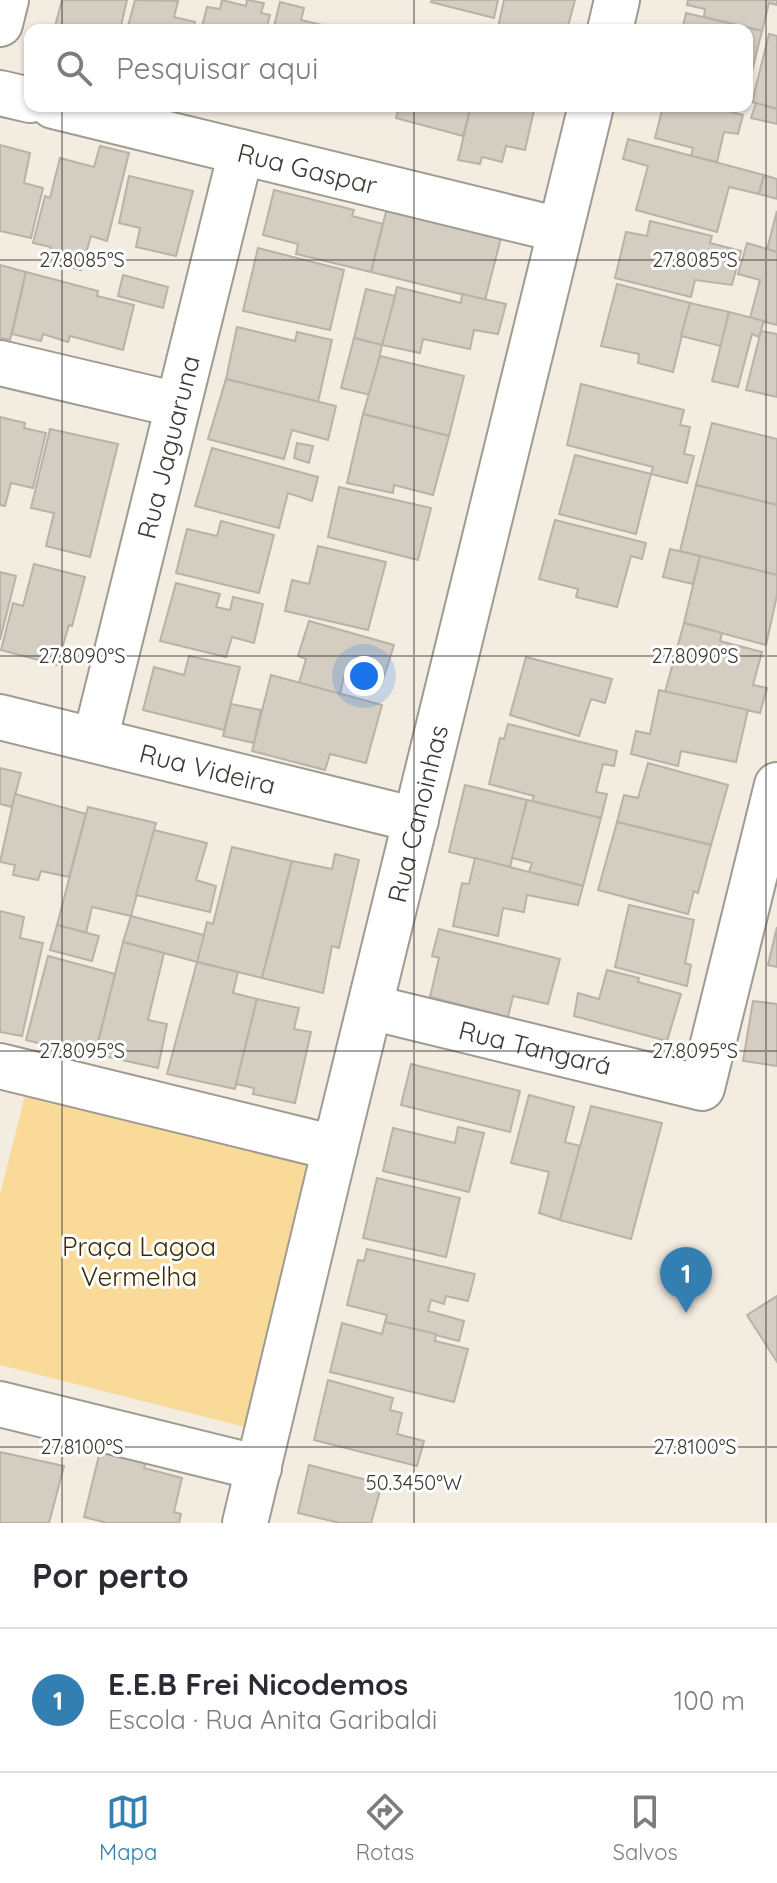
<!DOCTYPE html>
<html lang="pt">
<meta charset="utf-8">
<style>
:root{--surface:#fff;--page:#f7f7f7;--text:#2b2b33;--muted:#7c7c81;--line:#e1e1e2;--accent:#337fb2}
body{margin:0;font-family:Quicksand,sans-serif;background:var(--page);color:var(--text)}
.you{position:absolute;left:364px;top:676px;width:28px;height:28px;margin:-20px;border:6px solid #fff;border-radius:50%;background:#1a73e8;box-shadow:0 0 0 12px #1a73e833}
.badge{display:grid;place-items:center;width:52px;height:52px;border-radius:50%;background:var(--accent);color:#fff;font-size:26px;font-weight:700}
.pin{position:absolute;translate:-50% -66px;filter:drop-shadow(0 2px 4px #0008)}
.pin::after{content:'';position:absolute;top:42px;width:28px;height:24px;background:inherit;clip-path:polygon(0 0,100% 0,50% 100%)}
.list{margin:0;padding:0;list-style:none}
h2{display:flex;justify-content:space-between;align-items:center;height:104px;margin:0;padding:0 32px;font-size:34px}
h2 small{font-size:26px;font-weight:400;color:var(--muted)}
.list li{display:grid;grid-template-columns:52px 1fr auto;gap:24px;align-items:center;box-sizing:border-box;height:144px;padding:0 32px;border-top:2px solid var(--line)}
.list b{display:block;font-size:30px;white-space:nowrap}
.list p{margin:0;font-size:26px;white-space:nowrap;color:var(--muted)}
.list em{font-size:26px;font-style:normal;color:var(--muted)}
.icon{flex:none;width:44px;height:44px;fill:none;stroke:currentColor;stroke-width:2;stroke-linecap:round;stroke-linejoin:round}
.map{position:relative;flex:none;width:777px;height:1523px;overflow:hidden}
.search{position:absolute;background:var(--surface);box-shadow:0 2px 6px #0004;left:24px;right:24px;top:24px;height:88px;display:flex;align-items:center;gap:20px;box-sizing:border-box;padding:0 28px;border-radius:16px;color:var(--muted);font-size:30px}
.sheet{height:248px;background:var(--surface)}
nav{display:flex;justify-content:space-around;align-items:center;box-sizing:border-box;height:112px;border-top:2px solid var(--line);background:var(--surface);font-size:22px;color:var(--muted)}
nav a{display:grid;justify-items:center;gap:4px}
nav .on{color:var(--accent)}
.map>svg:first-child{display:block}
</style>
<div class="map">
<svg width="777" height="1523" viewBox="0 0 777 1523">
<rect width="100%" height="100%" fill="#f2ece1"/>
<path fill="#f9da99" d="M26 1092 312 1165 245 1427 0 1365V1194Z"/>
<g fill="#d3cdc2" stroke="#b8b2a8" stroke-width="2">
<path d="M62 0H127L120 30H54Z"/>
<path d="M135 0 178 1 174 17 195 22 194 30H127Z"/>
<path d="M222 0 246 6 247 0 264 3 261 13 270 15 266 30H201L207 7 220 9Z"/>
<path d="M432 0H498L494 18 431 2Z"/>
<path d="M504 0H575L567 30H511L498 27Z"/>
<path d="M688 0H777V5L769 3 762 31 704 17 705 9 687 5Z"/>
<path d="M280 2 304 8 301 20 343 30H273Z"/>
<path d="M686 13 762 31 747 91V30H682Z"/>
<path d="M769 34 777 36V109L752 102Z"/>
<path d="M756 103 777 109V124L751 118Z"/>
<path d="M399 106H471L463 136 396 118Z"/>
<path d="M471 106H535L525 150 506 146 502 162 482 157 480 164 458 160Z"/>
<path d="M663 106H729L728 111 743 115 738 134 724 132 717 162 691 156 693 148 655 138Z"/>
<path d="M628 139 764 175 759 194 729 187 717 232 636 210 648 166 623 159Z"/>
<path d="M0 145 30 153 24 183 43 188 31 238 0 231Z"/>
<path d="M100 146 129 153 107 241 91 236 81 270 48 262 51 247 33 243 45 196 50 198 60 158 94 167Z"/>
<path d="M764 175 777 179V199L759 194Z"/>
<path d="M129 176 193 191 176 256 136 247 140 228 119 223Z"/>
<path d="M274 190 354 210 352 216 383 224 371 272 296 254 298 244 263 235Z"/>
<path d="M387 208 501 238 485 300 371 272Z"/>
<path d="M777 211V252L767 249Z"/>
<path d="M650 221 712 236 710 243 741 251 732 285 695 280 691 297 615 278 626 232 647 236Z"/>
<path d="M747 243 777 252V325L750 318 760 280 738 274Z"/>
<path d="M258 248 344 270 330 330 243 311Z"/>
<path d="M0 265 26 272 10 340 0 338Z"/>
<path d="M26 272 98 291 97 296 134 305 123 350 70 336 68 342 43 334 41 341 12 334Z"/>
<path d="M123 275 168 287 163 308 118 296Z"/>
<path d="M617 284 690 303 673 372 638 363 639 354 601 346Z"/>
<path d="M397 287 461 303 462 294 506 304 498 334 474 330 470 349 423 339 420 353 382 345Z"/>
<path d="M366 289 395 296 382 345 354 338Z"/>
<path d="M690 303 729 312 721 346 681 336Z"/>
<path d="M729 312 764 321 759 337 752 334 738 387 712 381Z"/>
<path d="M237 327 295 341 297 332 332 340 318 402 226 379Z"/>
<path d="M761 331 777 334V397L746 390Z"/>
<path d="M354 338 382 345 371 395 341 388Z"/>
<path d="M380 356 464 376 449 436 363 414Z"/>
<path d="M226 379 336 406 328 440 292 430 284 459 208 439Z"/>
<path d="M581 384 684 410 680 425 690 427 684 454 694 456 687 483 651 474 653 467 567 445Z"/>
<path d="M363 414 449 436 433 495 394 485 393 493 347 483Z"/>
<path d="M0 417 25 423 24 428 46 433 33 488 11 483 5 506 0 505Z"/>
<path d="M712 423 777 439V505L696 485Z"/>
<path d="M50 429 118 444 90 557 46 546 54 513 31 508Z"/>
<path d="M297 443 313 446 309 463 294 458Z"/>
<path d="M212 448 318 477 312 501 288 493 279 528 195 506Z"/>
<path d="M575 455 651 474 636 534 559 514Z"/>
<path d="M696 485 777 505V575L680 551Z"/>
<path d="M339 487 431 508 418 560 328 537Z"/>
<path d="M555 520 646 543 642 559 631 556 617 607 576 597 578 589 539 579Z"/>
<path d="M221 521 274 535 259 593 176 573 187 529 217 536Z"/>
<path d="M318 546 386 562 368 630 285 611 292 580 309 584Z"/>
<path d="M670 549 700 556 693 584 663 577Z"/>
<path d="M700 556 777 575V595L766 645 684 623Z"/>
<path d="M34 564 85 577 72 626 69 625 57 665 1 650 13 603 23 606Z"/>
<path d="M0 572 16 576 0 640Z"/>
<path d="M176 583 220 594 216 607 230 610 233 597 263 604 254 643 232 637 226 657 160 641Z"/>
<path d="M309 621 394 645 381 686 344 676 340 694 299 683 306 659 298 656Z"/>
<path d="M684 623 722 633 720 641 762 652 753 685 767 688 760 713 665 692Z"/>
<path d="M189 656 240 667 224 730 143 710 154 667 184 675Z"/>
<path d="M526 657 612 679 605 703 591 699 579 736 510 715Z"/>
<path d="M271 675 382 705 366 763 330 754 325 770 252 751Z"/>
<path d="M659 690 748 710 736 762 681 751 678 766 631 754 636 731 650 734Z"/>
<path d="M231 704 261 710 254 743 223 736Z"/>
<path d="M508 724 617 751 614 766 603 764 596 792 607 794 601 818 532 801 534 796 489 784 500 738 504 739Z"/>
<path d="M648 763 728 785 711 845 617 822 624 795 638 798Z"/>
<path d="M0 768 21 773 12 807 0 804Z"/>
<path d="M465 785 527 800 510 867 449 852Z"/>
<path d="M15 794 86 814 69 877 41 871 38 880 13 875 15 865 0 862Z"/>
<path d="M527 800 601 818 583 886 529 872 532 863 512 858Z"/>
<path d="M88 807 156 823 131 916 92 907 86 933 57 925Z"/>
<path d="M617 822 711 845 698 893 694 891 688 914 598 890Z"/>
<path d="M154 830 207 843 196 880 216 886 210 912 136 895Z"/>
<path d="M232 847 292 861 262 978 197 962 207 922 213 924Z"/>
<path d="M335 854 359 860 339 948 332 946 323 993 262 978 292 861 332 869Z"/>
<path d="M475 858 583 886 578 905 527 895 524 912 503 908 498 936 453 926 462 883 469 884Z"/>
<path d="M629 905 694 920 685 963 691 965 687 986 615 967Z"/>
<path d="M0 911 24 917 20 938 43 943 22 1036 0 1032Z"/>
<path d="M131 916 204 935 197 962 123 942Z"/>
<path d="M57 925 99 936 92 961 50 950Z"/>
<path d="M777 927V967L768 965Z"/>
<path d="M439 929 560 959 548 1004 513 996 508 1017 430 997 439 958 432 956Z"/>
<path d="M123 942 164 953 148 1020 167 1024 158 1068 95 1054Z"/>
<path d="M48 956 115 974 94 1057 26 1040Z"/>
<path d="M197 962 238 972 233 993 257 999 235 1089 167 1074Z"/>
<path d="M607 970 639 978 638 982 681 994 667 1041 574 1016 578 993 599 999Z"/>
<path d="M257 999 299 1008 294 1029 311 1032 295 1103 253 1094 254 1088 236 1084Z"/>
<path d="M753 1001 777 1004V1066L743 1061Z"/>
<path d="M411 1064 520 1091 510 1132 401 1105Z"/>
<path d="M529 1095 574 1107 565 1142 580 1146 560 1220 539 1213 549 1172 511 1163Z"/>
<path d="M591 1106 662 1123 631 1239 560 1220Z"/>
<path d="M458 1127 484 1133 469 1192 383 1171 393 1128 455 1143Z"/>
<path d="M377 1178 460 1198 446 1257 363 1238Z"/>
<path d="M367 1249 475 1274 468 1301 446 1296 444 1304 431 1300 428 1311 464 1321 459 1341 385 1322 387 1315 347 1305 358 1260 364 1261Z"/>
<path d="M777 1296V1362L747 1315Z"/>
<path d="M385 1322 436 1334 435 1341 468 1349 454 1402 330 1372 342 1323 382 1334Z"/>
<path d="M328 1380 393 1398 390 1410 402 1413 397 1434 424 1441 417 1466 314 1440Z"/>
<path d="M100 1451 146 1462 144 1468 182 1478 174 1512 181 1514 179 1523H107L84 1517Z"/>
<path d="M0 1452 64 1466 49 1523H0Z"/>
<path d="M309 1465 382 1484 371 1523H340L298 1513Z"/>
</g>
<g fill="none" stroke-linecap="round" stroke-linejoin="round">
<g stroke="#a09b90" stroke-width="48">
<g id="minor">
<path d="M0 24 6 0"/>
<path d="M610 30 617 0"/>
<path d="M0 93 30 100"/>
<path id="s1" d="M53 106 560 230"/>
<path d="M0 363 178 405"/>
<path id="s2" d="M0 717 416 820"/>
<path id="s3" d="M95 740 241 152"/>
<path id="s4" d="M370 1007 702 1088 777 785"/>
<path d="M0 1066 335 1148"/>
<path d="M0 1404 259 1468"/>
<path id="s5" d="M245 1523 335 1148 591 106"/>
</g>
</g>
<use href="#minor" stroke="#fff" stroke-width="44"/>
</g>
<path fill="none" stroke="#3c3a35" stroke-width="2" stroke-opacity="0.45" d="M62 0V30M414 0V30M766 0V1523M62 106V1523M414 106V1523M0 260H777M0 656H777M0 1051H777M0 1447H777"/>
<g text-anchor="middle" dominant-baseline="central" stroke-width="6" stroke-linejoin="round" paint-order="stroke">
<g font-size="26" fill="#3c3a35" stroke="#fff">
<text stroke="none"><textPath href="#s1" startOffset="262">Rua Gaspar</textPath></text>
<text stroke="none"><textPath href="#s3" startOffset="302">Rua Jaguaruna</textPath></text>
<text stroke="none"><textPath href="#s2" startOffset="214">Rua Videira</textPath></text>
<text stroke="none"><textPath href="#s5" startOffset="730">Rua Canoinhas</textPath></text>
<text stroke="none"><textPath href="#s4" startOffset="170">Rua Tangará</textPath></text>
</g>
<g font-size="26" fill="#3c2c05" stroke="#fff">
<text x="139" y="1246">Praça Lagoa<tspan x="139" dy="30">Vermelha</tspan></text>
</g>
</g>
<g font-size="20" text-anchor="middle" fill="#3c3a35" stroke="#fff" stroke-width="6" stroke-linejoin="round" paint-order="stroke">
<text x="82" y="267">27.8085°S</text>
<text x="695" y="267">27.8085°S</text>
<text x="82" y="663">27.8090°S</text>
<text x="695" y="663">27.8090°S</text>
<text x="82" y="1058">27.8095°S</text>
<text x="695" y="1058">27.8095°S</text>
<text x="82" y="1454">27.8100°S</text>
<text x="695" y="1454">27.8100°S</text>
<text x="414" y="1490">50.3450°W</text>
</g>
</svg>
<div class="you"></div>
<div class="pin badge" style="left:686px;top:1313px">1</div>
<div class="search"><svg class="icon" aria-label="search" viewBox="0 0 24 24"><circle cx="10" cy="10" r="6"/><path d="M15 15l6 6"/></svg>Pesquisar aqui</div>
</div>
<section class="sheet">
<h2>Por perto<small></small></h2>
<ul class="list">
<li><span class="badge">1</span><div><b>E.E.B Frei Nicodemos</b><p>Escola · Rua Anita Garibaldi</p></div><em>100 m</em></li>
</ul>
</section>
<nav>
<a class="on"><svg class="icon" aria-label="map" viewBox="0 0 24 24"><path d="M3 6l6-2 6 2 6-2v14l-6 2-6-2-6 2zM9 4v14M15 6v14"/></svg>Mapa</a>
<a><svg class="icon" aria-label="directions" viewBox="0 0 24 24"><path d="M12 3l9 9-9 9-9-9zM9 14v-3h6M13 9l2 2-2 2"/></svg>Rotas</a>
<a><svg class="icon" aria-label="saved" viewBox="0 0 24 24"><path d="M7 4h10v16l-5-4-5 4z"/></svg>Salvos</a>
</nav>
